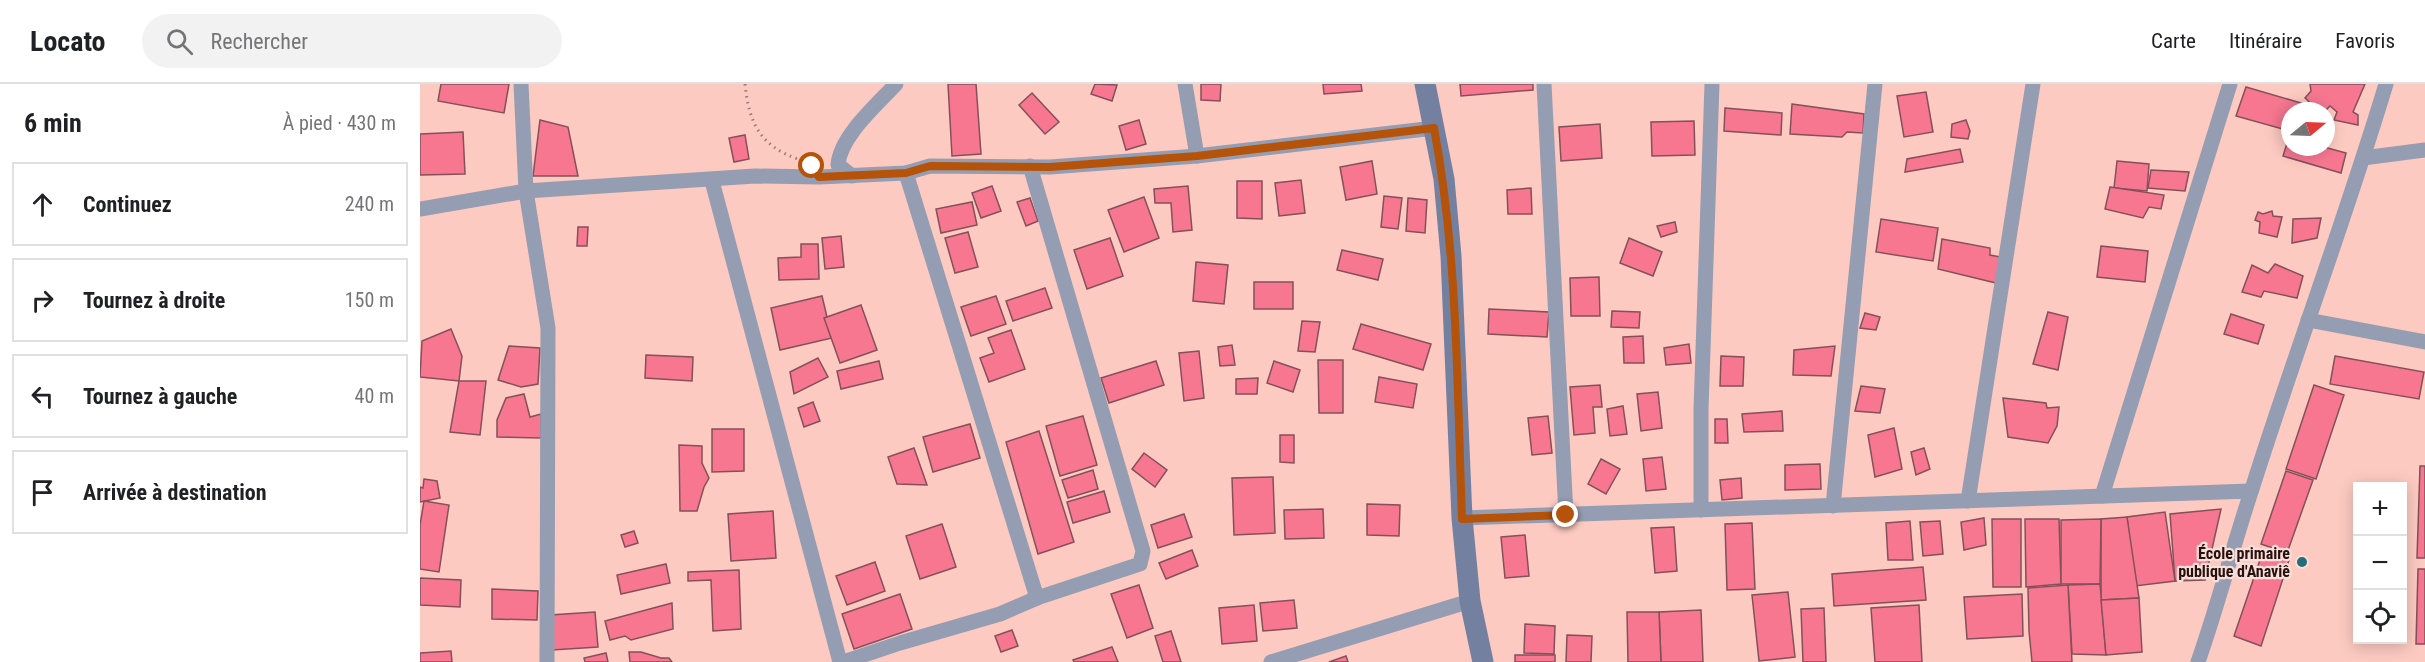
<!DOCTYPE html>
<html lang="fr">
<meta charset="utf-8">
<style>
:root{--surface:#fff;--page:#f2f2f2;--text:#202124;--muted:#757577;--line:#e0e0e0}
body{margin:0;font-family:"Roboto Condensed",sans-serif;background:var(--page);color:var(--text)}
.controls{position:absolute;right:18px;bottom:18px;display:grid;overflow:hidden;border-radius:0px;box-shadow:0 3px 15px #0003}
.controls button{width:54px;height:54px;display:grid;place-items:center;padding:0;border:0;border-bottom:2px solid var(--line);background:var(--surface);color:var(--text);font:30px sans-serif}
.compass{position:absolute;left:1861px;top:18px;width:54px;height:54px;border-radius:50%;background:var(--surface);box-shadow:0 3px 15px #0003;rotate:71deg}
.stop{position:absolute;width:18px;height:18px;margin:-14px;border:4px solid #b45309;border-radius:50%;background:#fff}
.stop.end{background:#b45309;border-color:#fff;box-shadow:0 2px 6px #0008}
.list{margin:0;padding:0;list-style:none}
h2{display:flex;justify-content:space-between;align-items:center;height:78px;margin:0;padding:0 24px;font-size:26px}
h2 small{font-size:20px;font-weight:400;color:var(--muted)}
.list li{display:grid;grid-template-columns:39px 1fr auto;gap:18px;align-items:center;box-sizing:border-box;height:84px;margin:0 12px 12px;padding:0 12px;border:2px solid var(--line);border-radius:0px}
.list b{display:block;font-size:22px;white-space:nowrap}
.list em{font-size:20px;font-style:normal;color:var(--muted)}
.icon{flex:none;width:33px;height:33px;fill:none;stroke:currentColor;stroke-width:2;stroke-linecap:round;stroke-linejoin:round}
.map{position:relative;flex:none;width:2005px;height:578px;overflow:hidden}
header{display:flex;align-items:center;gap:36px;box-sizing:border-box;height:84px;padding:0 30px;background:var(--surface);border-bottom:2px solid var(--line)}
header strong{font-size:28px}
nav{display:flex;gap:33px;margin-inline-start:auto;font-size:21px}
.search{width:420px;height:54px;background:var(--page);display:flex;align-items:center;gap:15px;box-sizing:border-box;padding:0 21px;border-radius:33px;color:var(--muted);font-size:22px}
main{display:flex}
aside{flex:1;background:var(--surface)}
.map>svg:first-child{display:block}
</style>
<header>
<strong>Locato</strong>
<div class="search"><svg class="icon" aria-label="search" viewBox="0 0 24 24"><circle cx="10" cy="10" r="6"/><path d="M15 15l6 6"/></svg>Rechercher</div>
<nav><a>Carte</a><a>Itinéraire</a><a>Favoris</a></nav>
</header>
<main>
<aside>
<h2>6 min<small>À pied · 430 m</small></h2>
<ul class="list">
<li><svg class="icon" aria-label="ahead" viewBox="0 0 24 24"><path d="M12 20V5M6 11l6-6 6 6"/></svg><div><b>Continuez</b></div><em>240 m</em></li>
<li><svg class="icon" aria-label="right" viewBox="0 0 24 24"><path d="M7 20v-9h11M14 6l5 5-5 5"/></svg><div><b>Tournez à droite</b></div><em>150 m</em></li>
<li><svg class="icon" aria-label="left" viewBox="0 0 24 24"><path d="M17 20v-9H6M10 6l-5 5 5 5"/></svg><div><b>Tournez à gauche</b></div><em>40 m</em></li>
<li><svg class="icon" aria-label="arrive" viewBox="0 0 24 24"><path d="M6 21V4h12l-3 4 3 4H6"/></svg><div><b>Arrivée à destination</b></div></li>
</ul>
</aside>
<div class="map">
<svg width="2005" height="578" viewBox="0 0 2005 578">
<rect width="100%" height="100%" fill="#fccac1"/>
<g fill="#f77791" stroke="#855059" stroke-width="1.5">
<path d="M21 0H89L84 29 18 17Z"/>
<path d="M528 0H556L561 70 532 72Z"/>
<path d="M675 0 697 1 692 17 671 10Z"/>
<path d="M781 0H801L800 17 781 16Z"/>
<path d="M903 0H941L942 7 904 10Z"/>
<path d="M1040 0H1113V6L1041 12Z"/>
<path d="M1890 0H1945L1933 28 1938 31V41L1914 36 1917 28 1910 22 1905 27H1899L1885 14 1891 7Z"/>
<path d="M1826 3 1881 19 1878 27H1870V47L1816 32Z"/>
<path d="M1506 8 1513 48 1484 53 1477 12Z"/>
<path d="M612 9 639 38 625 50 599 21Z"/>
<path d="M1372 20 1444 30 1443 49 1427 48 1422 53 1370 50Z"/>
<path d="M1305 24 1362 29 1361 51 1304 47Z"/>
<path d="M120 36 148 43 158 92H113Z"/>
<path d="M719 36 726 60 706 66 699 42Z"/>
<path d="M1546 36 1550 47 1548 55 1531 53 1532 40Z"/>
<path d="M1274 37 1275 71 1232 72 1231 38Z"/>
<path d="M1180 40 1182 74 1141 77 1139 43Z"/>
<path d="M43 48 45 90 0 91V50Z"/>
<path d="M325 51 329 75 314 78 309 54Z"/>
<path d="M1869 53 1870 63H1904L1926 69 1921 89 1863 72Z"/>
<path d="M1540 65 1543 78 1485 88 1487 75Z"/>
<path d="M952 77 957 110 926 116 920 83Z"/>
<path d="M1697 77 1729 80 1727 107 1694 104Z"/>
<path d="M1731 86 1769 88 1765 107 1728 104Z"/>
<path d="M881 96 885 129 859 132 855 99Z"/>
<path d="M817 97H842V135L817 134Z"/>
<path d="M572 102 581 127 561 134 552 109Z"/>
<path d="M768 102 772 146 753 148 751 119H735L734 105Z"/>
<path d="M1690 103 1744 111 1741 125 1729 123 1723 134 1685 125Z"/>
<path d="M1111 104 1112 130H1088L1087 106Z"/>
<path d="M964 112 982 114 978 145 961 143Z"/>
<path d="M724 113 739 154 704 168 688 126Z"/>
<path d="M610 114 618 137 606 142 597 118Z"/>
<path d="M988 114 1007 116 1005 149 986 147Z"/>
<path d="M552 118 557 141 521 149 516 125Z"/>
<path d="M1852 127 1853 132 1862 133 1857 153 1839 149 1840 138 1835 136 1838 128 1843 130Z"/>
<path d="M1901 134 1897 154 1872 159 1873 135Z"/>
<path d="M1461 135 1518 144 1513 177 1456 168Z"/>
<path d="M1255 138 1257 148 1241 153 1237 142Z"/>
<path d="M158 143H168L167 162H157Z"/>
<path d="M548 148 558 183 535 189 525 154Z"/>
<path d="M421 152 424 183 405 185 402 154Z"/>
<path d="M690 154 703 192 667 205 654 166Z"/>
<path d="M1209 154 1242 168 1233 192 1200 179Z"/>
<path d="M1522 155 1570 164V171L1581 173 1576 199 1518 185Z"/>
<path d="M381 160H398L399 195 359 196 358 174 381 173Z"/>
<path d="M1681 162 1728 167 1725 198 1677 193Z"/>
<path d="M922 166 963 175 958 196 917 186Z"/>
<path d="M776 178 808 181 804 220 773 217Z"/>
<path d="M1855 180 1883 192 1877 214 1844 207 1841 213 1822 208 1832 181 1848 189Z"/>
<path d="M1179 193 1180 232H1151L1150 194Z"/>
<rect x="834" y="198" width="39" height="27"/>
<path d="M625 204 632 224 593 237 586 217Z"/>
<path d="M402 212 412 254 360 266 351 224Z"/>
<path d="M576 212 586 240 551 252 541 223Z"/>
<path d="M441 221 457 266 420 279 404 234Z"/>
<path d="M1069 225 1129 228 1127 253 1068 250Z"/>
<path d="M1192 227 1220 228 1219 244 1191 243Z"/>
<path d="M1628 228 1648 233 1638 286 1613 280Z"/>
<path d="M1445 229 1460 233 1456 246 1440 244Z"/>
<path d="M1811 230 1844 241 1838 260 1804 250Z"/>
<path d="M882 237 900 238 895 268 878 267Z"/>
<path d="M941 240 1011 260 1003 286 933 265Z"/>
<path d="M31 245 42 272 39 297 0 293 2 257Z"/>
<path d="M591 246 605 285 569 298 560 274 574 269 568 254Z"/>
<path d="M1223 252 1224 279H1204L1203 253Z"/>
<path d="M1269 260 1271 279 1246 281 1244 264Z"/>
<path d="M812 261 815 281 800 282 798 263Z"/>
<path d="M89 262 120 264 118 300 101 303 78 296Z"/>
<path d="M1415 262 1411 292 1373 291 1374 266Z"/>
<path d="M779 267 784 314 764 317 759 269Z"/>
<path d="M226 271 273 273 272 297 225 294Z"/>
<path d="M1301 272 1324 273 1323 302H1300Z"/>
<path d="M1915 272 2004 288 1999 315 1910 300Z"/>
<path d="M398 274 408 293 374 310 370 288Z"/>
<path d="M898 276H923V329H899Z"/>
<path d="M459 277 463 295 421 305 417 287Z"/>
<path d="M736 277 744 301 689 319 681 294Z"/>
<path d="M854 277 880 286 873 308 847 299Z"/>
<path d="M959 293 997 300 993 324 955 318Z"/>
<path d="M838 294 837 310H816V295Z"/>
<path d="M39 297H66L60 351 30 348Z"/>
<path d="M1180 301 1182 323H1173L1175 349 1154 351 1150 303Z"/>
<path d="M1894 301 1924 311 1896 395 1866 385Z"/>
<path d="M1441 302 1465 305 1460 329 1435 327Z"/>
<path d="M1238 308 1242 344 1221 347 1217 310Z"/>
<path d="M104 310 110 333 121 330V354L77 353V336L86 314Z"/>
<path d="M1583 314 1626 319 1627 324 1639 323 1637 342 1628 359 1588 353Z"/>
<path d="M393 318 400 337 384 343 378 324Z"/>
<path d="M1203 322 1207 350 1190 352 1187 325Z"/>
<path d="M1362 327 1363 347 1324 348 1322 330Z"/>
<path d="M663 332 677 381 640 392 626 342Z"/>
<path d="M1128 332 1132 369 1112 371 1108 334Z"/>
<path d="M1295 335H1307L1308 359H1295Z"/>
<path d="M550 340 560 374 513 388 503 353Z"/>
<path d="M1474 344 1482 385 1455 393 1448 351Z"/>
<path d="M292 345H324V387L292 388Z"/>
<path d="M619 347 654 458 618 470 586 358Z"/>
<path d="M860 351H874V379L860 378Z"/>
<path d="M259 361 282 362V379L289 394 284 403 277 427H260Z"/>
<path d="M494 364 507 401 477 400 468 373Z"/>
<path d="M1504 364 1510 385 1496 391 1491 368Z"/>
<path d="M724 369 747 386 735 403 712 385Z"/>
<path d="M1242 373 1246 405 1226 407 1223 375Z"/>
<path d="M1181 375 1200 385 1186 410 1168 400Z"/>
<path d="M1400 380 1401 405 1365 406V381Z"/>
<path d="M2000 382H2005V474H1997Z"/>
<path d="M673 386 678 405 648 414 642 396Z"/>
<path d="M1866 387 1893 396 1867 469 1841 460Z"/>
<path d="M853 393 855 449 814 451 812 394Z"/>
<path d="M1321 394 1322 414 1302 416 1300 396Z"/>
<path d="M4 395 17 397 20 414 0 418V403L3 404Z"/>
<path d="M684 407 690 428 653 439 647 418Z"/>
<path d="M4 417 29 421 19 488 0 485V441Z"/>
<path d="M947 420 980 421 979 452 947 451Z"/>
<path d="M903 425 904 454 865 455 864 426Z"/>
<path d="M1801 425 1785 496 1755 497 1750 430Z"/>
<path d="M353 427 356 474 311 477 308 430Z"/>
<path d="M1745 428 1755 497 1715 502 1707 433Z"/>
<path d="M764 430 772 453 738 464 731 441Z"/>
<path d="M1707 433 1719 514 1681 516V435Z"/>
<path d="M1564 434 1566 461 1544 466 1541 438Z"/>
<path d="M1572 435H1601V503H1573Z"/>
<path d="M1605 435H1639L1641 500 1606 503Z"/>
<path d="M1681 435 1680 500H1641V436Z"/>
<path d="M1490 437 1493 476H1468L1466 439Z"/>
<path d="M1520 437 1523 470 1503 472 1500 438Z"/>
<path d="M1332 439 1335 505 1307 506 1305 440Z"/>
<path d="M522 440 536 483 500 495 486 452Z"/>
<path d="M1254 443 1257 487 1235 489 1231 444Z"/>
<path d="M214 447 218 459 205 463 201 451Z"/>
<path d="M1105 451 1109 492 1085 494 1081 453Z"/>
<path d="M772 466 778 482 746 495 739 479Z"/>
<path d="M1843 467 1869 476 1841 562 1814 552Z"/>
<path d="M455 478 465 507 427 521 416 492Z"/>
<path d="M246 480 250 499 201 510 197 491Z"/>
<path d="M1503 483 1506 516 1414 522 1412 490Z"/>
<path d="M1998 485H2005V560H1996Z"/>
<path d="M319 486 321 545 293 547 291 496 268 497V488Z"/>
<path d="M0 494 41 496 40 523 0 521Z"/>
<path d="M1680 500 1686 571 1652 570 1648 501Z"/>
<path d="M719 501 733 544 707 554 691 510Z"/>
<path d="M1648 501 1652 578H1612L1609 547 1608 504Z"/>
<path d="M72 505 118 507 117 536 72 535Z"/>
<path d="M1368 508 1375 573 1339 577 1332 511Z"/>
<path d="M480 510 492 545 434 565 422 530Z"/>
<path d="M1602 510 1603 552 1547 555 1544 513Z"/>
<path d="M1719 514 1722 568 1686 571 1681 516Z"/>
<path d="M874 516 877 544 843 547 840 519Z"/>
<path d="M252 519 253 545 211 556 205 552 190 556 185 537Z"/>
<path d="M834 521 837 557 802 560 799 524Z"/>
<path d="M1499 521 1502 578H1455L1451 524Z"/>
<path d="M1404 524 1406 578H1383L1381 525Z"/>
<path d="M1281 526 1283 578H1241L1239 528Z"/>
<path d="M175 528 178 563 132 566 130 531Z"/>
<path d="M1207 528H1239L1241 578H1208Z"/>
<path d="M1105 540 1135 542 1134 570 1104 569Z"/>
<path d="M592 546 598 562 581 568 575 552Z"/>
<path d="M751 547 761 578H743L735 552Z"/>
<path d="M1147 551 1172 552 1171 578H1146Z"/>
<path d="M692 563 698 578H654L653 576Z"/>
<path d="M31 567 32 578H0V569Z"/>
<path d="M209 568H221L241 574H249L252 578H210Z"/>
<path d="M186 569 188 578H165L164 574Z"/>
<rect x="1095" y="571" width="40" height="7"/>
<path d="M926 572 928 578H909Z"/>
</g>
<g fill="none" stroke-linecap="round" stroke-linejoin="round">
<path stroke="#9f7973" stroke-width="3" stroke-dasharray="1.5 4.5" stroke-linecap="butt" d="M325 0C329 39 340 62 378 75"/>
<g stroke="#959db2" stroke-width="15">
<path d="M101 0 106 107 128 244 127 578"/>
<path d="M765 0 777 72"/>
<path d="M1124 0 1146 431"/>
<path d="M1943 74 2005 66"/>
<path d="M486 89 617 514"/>
<path d="M432 92 418 81C420 52 457 21 476 0"/>
<path d="M292 97 420 578"/>
<path d="M0 125 106 107 335 92 399 93 486 89 510 82 630 83 777 72 1014 44"/>
<path d="M1888 236 2005 258"/>
<path d="M1682 412 1810 0"/>
<path d="M1548 417 1613 0"/>
<path d="M1413 422 1455 0"/>
<path d="M1281 426V325L1292 0"/>
<path d="M1042 434 1831 407"/>
<path d="M423 578 480 559 580 530 617 514 720 480 723 467 610 82"/>
<path d="M851 578 1050 517"/>
<path d="M1778 578C1798 521 1813 462 1832 405 1875 269 1925 136 1966 0"/>
</g>
<path stroke="#74809f" stroke-width="21" d="M1005 0 1024 95 1031 172 1042 434 1050 517 1063 578"/>
</g>
<g fill="none" stroke-linecap="round" stroke-linejoin="round">
<path stroke="#b45309" stroke-width="8" d="M392 82 399 93 486 89 510 82 630 83 777 72 1014 44C1038 172 1037 304 1042 435L1146 431"/>
</g>
<circle fill="#256e78" stroke="#f8ded9" stroke-width="2" cx="1882" cy="478" r="6"/>
<g text-anchor="middle" dominant-baseline="central" stroke-width="4.5" stroke-linejoin="round" paint-order="stroke">
<g font-size="16" font-weight="bold" fill="#27110e" stroke="#f8ded9" text-anchor="end">
<text x="1870" y="469">École primaire<tspan x="1870" dy="18">publique d'Anaviê</tspan></text>
</g>
</g>
</svg>
<div class="controls">
<button>+</button>
<button>−</button>
<button><svg class="icon" aria-label="locate" viewBox="0 0 24 24"><circle cx="12" cy="12" r="6"/><path d="M12 2v4M12 18v4M2 12h4M18 12h4"/></svg></button>
</div>
<svg class="compass" viewBox="-18 -18 36 36"><path d="M0-13l5 13h-10z" fill="#e53935"/><path d="M0 13l5-13h-10z" fill="#757577"/></svg>
<div class="stop" style="left:392px;top:82px"></div>
<div class="stop end" style="left:1146px;top:431px"></div>
</div>
</main>
